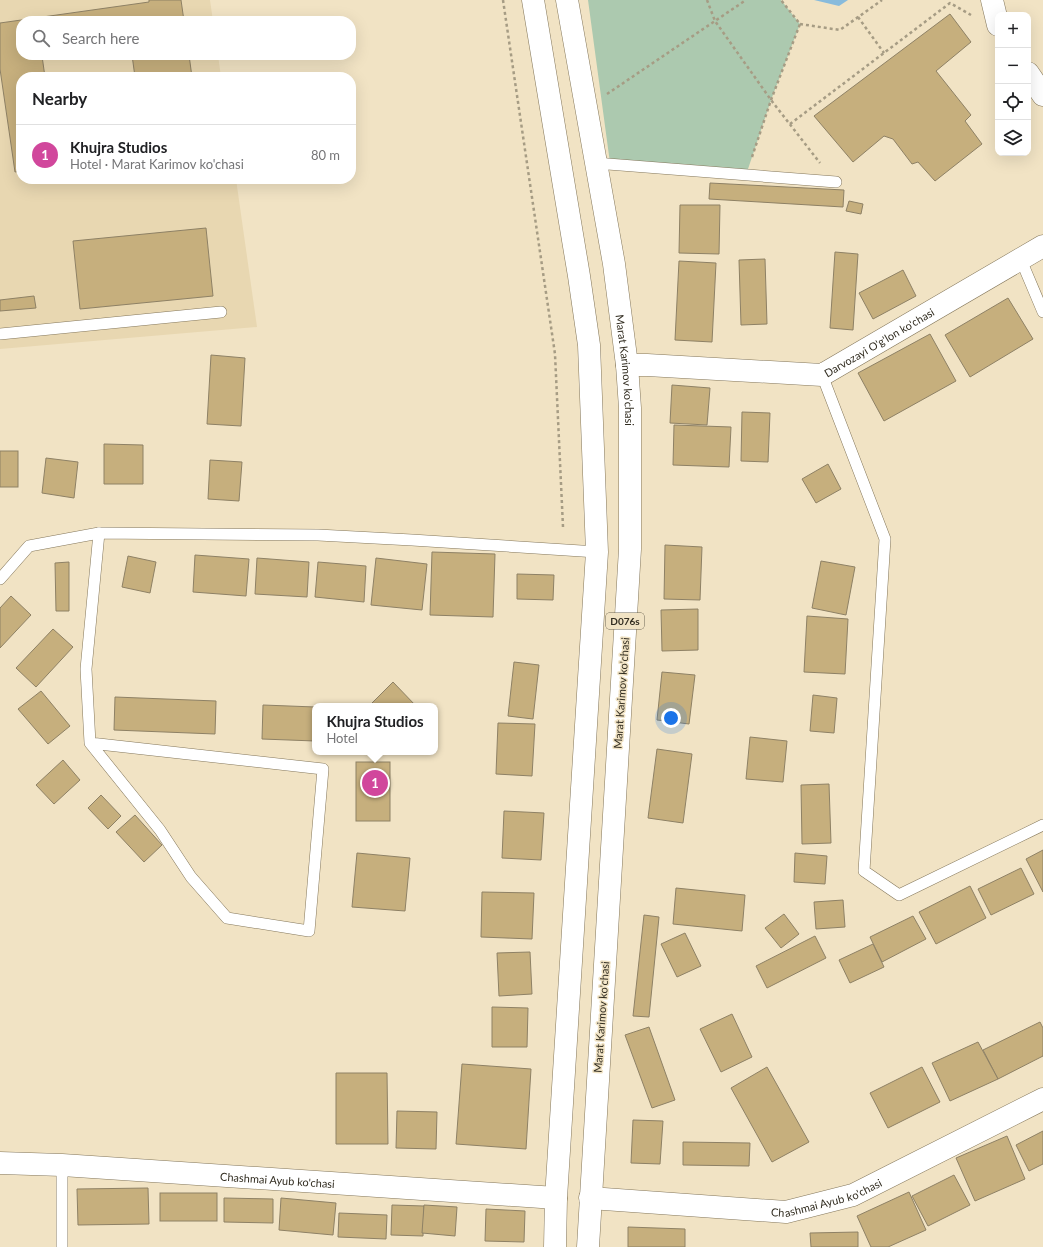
<!DOCTYPE html>
<meta charset="utf-8">
<style>
:root{--surface:#fff;--page:#f6f6f6;--text:#202124;--muted:#757577;--line:#e0e0e0;--accent:#2563eb}
body{margin:0;font-family:Lato,sans-serif;background:var(--page);color:var(--text)}
.controls{position:absolute;right:12px;top:12px;display:grid;overflow:hidden;border-radius:8px;box-shadow:0 4px 16px #0002}
.controls button{width:36px;height:36px;display:grid;place-items:center;padding:0;border:0;border-bottom:1px solid var(--line);background:var(--surface);color:var(--text);font:20px sans-serif}
.you{position:absolute;left:671px;top:718px;width:14px;height:14px;margin:-10px;border:3px solid #fff;border-radius:50%;background:#1a73e8;box-shadow:0 0 0 6px #1a73e833}
.badge{display:grid;place-items:center;width:26px;height:26px;border-radius:50%;background:var(--accent);color:#fff;font-size:13px;font-weight:700}
.pin{position:absolute;translate:-50% -50%;border:2px solid #fff;box-shadow:0 1px 4px #0006}
.popup{position:absolute;left:312px;top:703px;width:126px;height:52px;box-sizing:border-box;display:grid;place-content:center;border-radius:8px;background:var(--surface);filter:drop-shadow(0 1px 3px #0005);font-size:13px;white-space:nowrap;color:var(--muted)}
.popup b{font-size:15px;color:var(--text)}
.popup::after{content:'';position:absolute;left:50%;top:100%;margin-left:-8px;border:8px solid transparent;border-top-color:var(--surface)}
.list{margin:0;padding:0;list-style:none}
h2{display:flex;justify-content:space-between;align-items:center;height:52px;margin:0;padding:0 16px;font-size:17px}
h2 small{font-size:13px;font-weight:400;color:var(--muted)}
.list li{display:grid;grid-template-columns:26px 1fr auto;gap:12px;align-items:center;box-sizing:border-box;height:60px;padding:0 16px;border-top:1px solid var(--line)}
.list b{display:block;font-size:15px;white-space:nowrap}
.list p{margin:0;font-size:13px;white-space:nowrap;color:var(--muted)}
.list em{font-size:13px;font-style:normal;color:var(--muted)}
.icon{flex:none;width:22px;height:22px;fill:none;stroke:currentColor;stroke-width:2;stroke-linecap:round;stroke-linejoin:round}
.map{position:relative;flex:none;width:1043px;height:1247px;overflow:hidden}
.search{position:absolute;background:var(--surface);box-shadow:0 4px 16px #0002;left:16px;top:16px;width:340px;height:44px;display:flex;align-items:center;gap:10px;box-sizing:border-box;padding:0 14px;border-radius:16px;color:var(--muted);font-size:15px}
.panel{position:absolute;background:var(--surface);box-shadow:0 4px 16px #0002;left:16px;top:72px;width:340px;height:112px;border-radius:16px}
.map>svg:first-child{display:block}
</style>
<div class="map">
<svg width="1043" height="1247" viewBox="0 0 1043 1247">
<rect width="100%" height="100%" fill="#f1e3c4"/>
<path fill="#e8d7b1" d="M0 0H210L213 21H21V55H218L221 77H21V179H236L257 327 0 349Z"/>
<path fill="#acc9af" d="M588 0H781L800 24 771 100 746 175 610 163Z"/>
<path fill="#88bbdc" d="M814 0H848L839 6Z"/>
<g fill="#c6af7d" stroke="#8e8165">
<path d="M149 0H181L184 21H21V55H50L42 56 45 77H21V171L15 172 0 69V23L149 2Z"/>
<path d="M950 14 971 42 936 71 971 115 965 121 982 144 935 181 918 162 912 164 893 139 884 136 853 162 814 116Z"/>
<path d="M132 55H189L192 77H135Z"/>
<path d="M710 183 844 190 843 207 709 199Z"/>
<path d="M849 201 863 204 861 214 846 211Z"/>
<path d="M680 205H720L719 254 679 253Z"/>
<path d="M206 228 213 296 80 309 73 241Z"/>
<path d="M835 252 858 254 853 330 830 328Z"/>
<path d="M765 259 767 324 741 325 739 260Z"/>
<path d="M679 261 716 263 712 342 675 340Z"/>
<path d="M903 270 916 296 873 319 859 293Z"/>
<path d="M34 296 36 308 0 311V300Z"/>
<path d="M1008 298 1033 339 970 377 945 335Z"/>
<path d="M930 334 956 381 884 421 858 373Z"/>
<path d="M211 355 245 358 241 426 207 424Z"/>
<path d="M672 385 710 388 707 425 670 423Z"/>
<path d="M742 412 770 413 768 462 741 461Z"/>
<path d="M674 425 731 427 729 467 673 465Z"/>
<path d="M104 444 143 445V484H104Z"/>
<rect x="0" y="451" width="18" height="36"/>
<path d="M46 458 78 462 74 498 42 493Z"/>
<path d="M210 460 242 462 239 501 208 499Z"/>
<path d="M828 464 841 489 816 503 802 479Z"/>
<path d="M665 545 702 547 700 600 664 599Z"/>
<path d="M432 552 495 554 493 617 430 615Z"/>
<path d="M195 555 249 559 246 596 193 592Z"/>
<path d="M128 556 156 562 150 593 122 587Z"/>
<path d="M257 558 309 562 307 597 255 594Z"/>
<path d="M376 558 427 564 422 610 371 605Z"/>
<path d="M821 561 855 567 846 615 812 608Z"/>
<path d="M69 562V611H56L55 563Z"/>
<path d="M318 562 366 566 364 602 315 597Z"/>
<path d="M517 574 554 575 553 600 517 599Z"/>
<path d="M11 596 31 615 0 648V608Z"/>
<path d="M698 609V650L662 651 661 610Z"/>
<path d="M807 616 848 619 845 674 804 672Z"/>
<path d="M53 629 73 647 36 687 16 668Z"/>
<path d="M514 662 539 665 533 719 508 716Z"/>
<path d="M662 672 695 675 689 724 657 720Z"/>
<path d="M393 682 416 706H370V705Z"/>
<path d="M41 691 70 726 48 744 18 709Z"/>
<path d="M813 695 837 698 834 733 810 731Z"/>
<path d="M115 697 216 701 215 734 114 730Z"/>
<path d="M263 705 315 707V741L262 739Z"/>
<path d="M498 723 535 724 532 776 496 774Z"/>
<path d="M750 737 787 741 783 782 746 779Z"/>
<path d="M657 749 692 754 683 823 648 818Z"/>
<path d="M63 760 80 780 54 804 36 785Z"/>
<rect x="356" y="762" width="34" height="59"/>
<path d="M829 784 831 843 802 844 801 785Z"/>
<path d="M101 795 121 816 108 829 88 808Z"/>
<path d="M504 811 544 813 541 860 502 858Z"/>
<path d="M135 815 162 845 144 862 116 832Z"/>
<path d="M1043 850V892L1026 859Z"/>
<path d="M357 853 410 858 405 911 352 907Z"/>
<path d="M795 853 827 856 825 884 794 882Z"/>
<path d="M1021 868 1034 894 991 915 978 889Z"/>
<path d="M970 886 986 918 936 944 919 912Z"/>
<path d="M676 888 745 895 742 931 673 924Z"/>
<path d="M482 892 534 893 532 939 481 937Z"/>
<path d="M843 900 845 927 816 929 814 902Z"/>
<path d="M784 914 799 934 781 948 765 928Z"/>
<path d="M644 915 659 917 649 1017 633 1016Z"/>
<path d="M913 916 926 939 882 962 870 937Z"/>
<path d="M685 933 701 966 677 977 661 944Z"/>
<path d="M815 936 826 958 767 988 756 966Z"/>
<path d="M873 944 884 967 850 983 839 960Z"/>
<path d="M530 952 532 994 499 996 497 953Z"/>
<path d="M492 1007 528 1008 527 1047H492Z"/>
<path d="M732 1014 752 1057 721 1072 700 1029Z"/>
<path d="M1040 1022 1043 1028V1056L998 1079 983 1050Z"/>
<path d="M649 1027 675 1100 652 1108 625 1035Z"/>
<path d="M978 1042 998 1079 950 1101 932 1063Z"/>
<path d="M462 1064 531 1069 526 1149 456 1144Z"/>
<path d="M767 1067 809 1142 772 1162 731 1088Z"/>
<path d="M922 1067 940 1102 888 1128 870 1093Z"/>
<path d="M336 1073H387L388 1144H336Z"/>
<path d="M397 1111 437 1112 436 1149 396 1148Z"/>
<path d="M633 1120 663 1121 660 1164 631 1163Z"/>
<path d="M1043 1131V1164L1029 1171 1016 1145Z"/>
<path d="M1007 1136 1025 1179 975 1201 956 1158Z"/>
<path d="M683 1142 750 1143 749 1166 683 1165Z"/>
<path d="M954 1175 970 1205 928 1226 912 1196Z"/>
<path d="M148 1188 149 1224 78 1225 77 1189Z"/>
<path d="M909 1192 926 1230 888 1247H871L857 1216Z"/>
<rect x="160" y="1193" width="57" height="28"/>
<path d="M224 1198 273 1199V1223L224 1222Z"/>
<path d="M281 1198 336 1203 333 1235 279 1230Z"/>
<path d="M392 1205 424 1206 423 1236 391 1235Z"/>
<path d="M424 1205 457 1207 455 1236 422 1233Z"/>
<path d="M486 1209 525 1211 524 1242 485 1241Z"/>
<path d="M339 1213 387 1215 386 1239 338 1237Z"/>
<path d="M628 1227 685 1229V1247H628Z"/>
<path d="M858 1232V1247H811L810 1233Z"/>
</g>
<g fill="none" stroke-linecap="round" stroke-linejoin="round">
<g stroke="#84775b" stroke-width="12">
<g id="service">
<path d="M595 163 836 182"/>
<path d="M1021 260 1043 312"/>
<path d="M0 334 221 312"/>
<path d="M822 375 885 539 864 871 899 895 1043 825"/>
<path d="M0 579 29 546 99 533"/>
<path d="M90 743 323 769 309 931 227 918 191 877 160 830 90 743 86 669 99 533 318 535 412 540 597 552"/>
<path d="M62 1247V1165"/>
</g>
</g>
<g stroke="#84775b" stroke-width="23">
<g id="minor">
<path d="M992 0 998 25"/>
<path d="M1028 73 1043 95"/>
<path id="s1" d="M627 365H647L822 375 1043 246"/>
<path id="s2" d="M0 1163 62 1165 556 1198"/>
<path id="s3" d="M590 1198 786 1212 853 1195 1043 1099"/>
</g>
</g>
<g stroke="#84775b" stroke-width="23">
<g id="primary">
<path d="M533 0 579 276 589 345 597 552 556 1198 555 1247"/>
<path id="s4" d="M567 0 614 264 627 365 630 408V549L588 1247"/>
</g>
</g>
<g stroke="#a69c84" stroke-width="2.5" stroke-dasharray="3 3" stroke-linecap="butt">
<path d="M503 0 555 354 563 527"/>
<path d="M707 0 715 21 771 100 820 163"/>
<path d="M858 17 884 53"/>
<path d="M800 24 840 30 882 0"/>
<path d="M607 94 746 0"/>
<path d="M790 124 950 3 971 15"/>
<path d="M752 157 771 100 800 24 781 0"/>
</g>
<use href="#service" stroke="#fff" stroke-width="11"/>
<use href="#minor" stroke="#fff" stroke-width="22"/>
<use href="#primary" stroke="#fff" stroke-width="22"/>
</g>
<g text-anchor="middle" dominant-baseline="central" stroke-width="3" stroke-linejoin="round" paint-order="stroke">
<rect fill="#f1e3c4" stroke="#6b6452" stroke-width="1" x="606" y="613" width="38" height="16" rx="3"/>
<g font-size="10" font-weight="bold" fill="#322d21">
<text x="625" y="621">D076s</text>
</g>
<g font-size="11" fill="#322d21" stroke="#f1e3c4">
<text stroke="none"><textPath href="#s1" startOffset="261">Darvozayi O'g'lon ko'chasi</textPath></text>
<text stroke="none"><textPath href="#s4" startOffset="375">Marat Karimov ko'chasi</textPath></text>
<text transform="translate(621 693) rotate(-86)">Marat Karimov ko'chasi</text>
<text transform="translate(601 1017) rotate(-86)">Marat Karimov ko'chasi</text>
<text stroke="none"><textPath href="#s2" startOffset="278">Chashmai Ayub ko'chasi</textPath></text>
<text stroke="none"><textPath href="#s3" startOffset="239">Chashmai Ayub ko'chasi</textPath></text>
</g>
</g>
</svg>
<div class="controls">
<button>+</button>
<button>−</button>
<button><svg class="icon" aria-label="locate" viewBox="0 0 24 24"><circle cx="12" cy="12" r="6"/><path d="M12 2v4M12 18v4M2 12h4M18 12h4"/></svg></button>
<button><svg class="icon" aria-label="layers" viewBox="0 0 24 24"><path d="M12 4l9 5-9 5-9-5zM3 14l9 5 9-5"/></svg></button>
</div>
<div class="you"></div>
<div class="pin badge" style="left:375px;top:783px;background:#d1479c">1</div>
<div class="popup"><b>Khujra Studios</b>Hotel</div>
<div class="search"><svg class="icon" aria-label="search" viewBox="0 0 24 24"><circle cx="10" cy="10" r="6"/><path d="M15 15l6 6"/></svg>Search here</div>
<section class="panel">
<h2>Nearby<small></small></h2>
<ul class="list">
<li><span class="badge" style="background:#d1479c">1</span><div><b>Khujra Studios</b><p>Hotel · Marat Karimov ko'chasi</p></div><em>80 m</em></li>
</ul>
</section>
</div>
